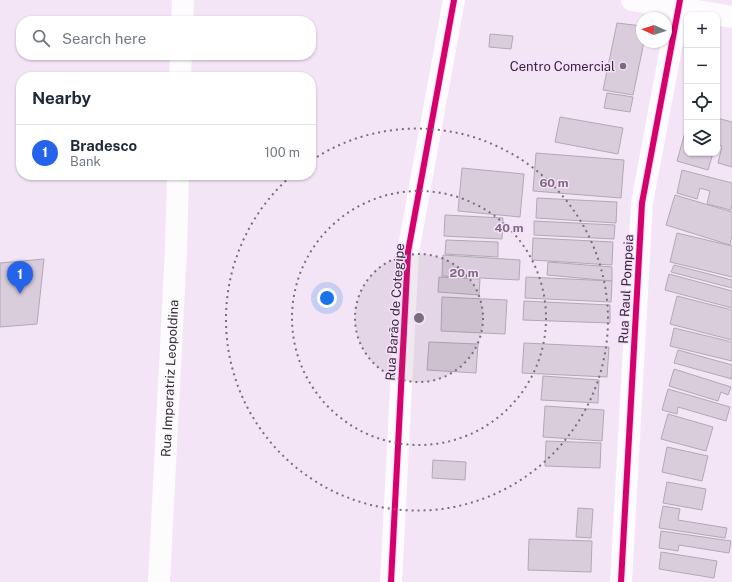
<!DOCTYPE html>
<meta charset="utf-8">
<style>
:root{--surface:#fff;--page:#f6f6f7;--text:#1f2937;--muted:#747a83;--line:#e0e1e3;--accent:#2563eb}
body{margin:0;font-family:"Public Sans",sans-serif;background:var(--page);color:var(--text)}
.controls{position:absolute;right:12px;top:12px;display:grid;overflow:hidden;border-radius:8px;box-shadow:0 1px 3px #0004}
.controls button{width:36px;height:36px;display:grid;place-items:center;padding:0;border:0;border-bottom:1px solid var(--line);background:var(--surface);color:var(--text);font:20px sans-serif}
.compass{position:absolute;left:636px;top:12px;width:36px;height:36px;border-radius:50%;background:var(--surface);box-shadow:0 1px 3px #0004;rotate:273deg}
.you{position:absolute;left:327px;top:298px;width:14px;height:14px;margin:-10px;border:3px solid #fff;border-radius:50%;background:#1a73e8;box-shadow:0 0 0 6px #1a73e833}
.badge{display:grid;place-items:center;width:26px;height:26px;border-radius:50%;background:var(--accent);color:#fff;font-size:13px;font-weight:700}
.pin{position:absolute;translate:-50% -33px;filter:drop-shadow(0 1px 2px #0008)}
.pin::after{content:'';position:absolute;top:21px;width:14px;height:12px;background:inherit;clip-path:polygon(0 0,100% 0,50% 100%)}
.list{margin:0;padding:0;list-style:none}
h2{display:flex;justify-content:space-between;align-items:center;height:52px;margin:0;padding:0 16px;font-size:17px}
h2 small{font-size:13px;font-weight:400;color:var(--muted)}
.list li{display:grid;grid-template-columns:26px 1fr auto;gap:12px;align-items:center;box-sizing:border-box;height:56px;padding:0 16px;border-top:1px solid var(--line)}
.list b{display:block;font-size:15px;white-space:nowrap}
.list p{margin:0;font-size:13px;white-space:nowrap;color:var(--muted)}
.list em{font-size:13px;font-style:normal;color:var(--muted)}
.icon{flex:none;width:22px;height:22px;fill:none;stroke:currentColor;stroke-width:2;stroke-linecap:round;stroke-linejoin:round}
.map{position:relative;flex:none;width:732px;height:582px;overflow:hidden}
.search{position:absolute;background:var(--surface);box-shadow:0 1px 3px #0004;left:16px;top:16px;width:300px;height:44px;display:flex;align-items:center;gap:10px;box-sizing:border-box;padding:0 14px;border-radius:16px;color:var(--muted);font-size:15px}
.panel{position:absolute;background:var(--surface);box-shadow:0 1px 3px #0004;left:16px;top:72px;width:300px;height:108px;border-radius:16px}
.map>svg:first-child{display:block}
</style>
<div class="map">
<svg width="732" height="582" viewBox="0 0 732 582">
<rect width="100%" height="100%" fill="#f3e5f6"/>
<g fill="#d9cddb" stroke="#b2a8b5">
<path d="M617 23 642 26V42H644L633 95 603 90Z"/>
<path d="M490 34 513 36 511 49 489 47Z"/>
<path d="M607 93 633 97 630 112 604 108Z"/>
<path d="M560 117 623 128 618 154 555 142Z"/>
<path d="M717 118 732 122V167L718 163 722 146 717 144Z"/>
<path d="M687 125V153H713L708 170 677 161Z"/>
<path d="M536 153 624 160 621 198 533 191Z"/>
<path d="M462 168 524 174 520 217 458 211Z"/>
<path d="M682 170 732 183V205L731 210 707 204 710 191 700 188 697 199 677 193Z"/>
<path d="M675 195 732 212V236L730 245 666 225Z"/>
<path d="M537 198 617 202 616 223 536 218Z"/>
<path d="M445 215 503 218 502 239 444 236Z"/>
<path d="M534 221 615 225 614 239 534 235Z"/>
<path d="M677 233 732 246V277L670 262Z"/>
<path d="M533 238 613 242 612 265 532 260Z"/>
<path d="M446 240 498 242V257L445 254Z"/>
<path d="M443 255 520 260 519 280 442 276Z"/>
<path d="M44 259 37 324 0 327V263Z"/>
<path d="M548 262 612 267V281L547 275Z"/>
<path d="M674 265 732 280V288L671 272Z"/>
<path d="M669 274 732 291V308L665 290Z"/>
<path d="M439 277 480 279 479 295 438 292Z"/>
<path d="M526 277 612 281 611 302 525 298Z"/>
<path d="M677 296 732 310V340L670 324Z"/>
<path d="M442 297 507 300 505 334 441 331Z"/>
<path d="M524 301 610 305V323L523 320Z"/>
<path d="M674 328 732 342V361L670 346Z"/>
<path d="M429 342 478 344 476 373 427 370Z"/>
<path d="M524 343 609 347 607 377 522 373Z"/>
<path d="M678 350 732 365V379L674 363Z"/>
<path d="M674 369 731 387 728 395 721 392 718 401 669 386Z"/>
<path d="M543 376 599 380 598 403 541 400Z"/>
<path d="M668 389 730 407 726 421 678 407 677 414 662 410Z"/>
<path d="M545 406 604 410 602 441 543 437Z"/>
<path d="M668 414 713 427 706 451 661 439Z"/>
<path d="M546 441 601 443 600 468 545 466Z"/>
<path d="M667 447 708 456 702 481 662 472Z"/>
<path d="M433 460 466 462 465 480 432 478Z"/>
<path d="M667 482 706 489 702 510 663 503Z"/>
<path d="M663 506 680 509 678 520 727 528 725 538 659 528Z"/>
<path d="M578 508 593 509 591 538 576 537Z"/>
<path d="M661 531 731 541 729 553 679 545 678 551 659 548Z"/>
<path d="M529 539 592 541 591 572 528 570Z"/>
<path d="M661 552 717 561 714 578 659 569Z"/>
</g>
<g fill="none" stroke-linecap="round" stroke-linejoin="round">
<g stroke="#fdfbfe" stroke-width="22">
<path d="M632 0 732 17"/>
<path d="M182 21 183 0"/>
<path d="M180 77 181 55"/>
<path id="s1" d="M159 582 176 249 178 175"/>
<path d="M391 582 408 252 454 0"/>
<path d="M621 582 642 203 680 0"/>
</g>
<g stroke="#f7defd" stroke-width="8">
<g id="cycleway">
<path d="M391 582 408 252 454 0"/>
<path d="M621 582 642 203 680 0"/>
</g>
</g>
<use href="#cycleway" stroke="#d6006c" stroke-width="6"/>
</g>
<circle cx="419" cy="318" r="64" fill="#786d7a" fill-opacity=".12"/>
<g fill="none" stroke="#786d7a" stroke-width="2" stroke-dasharray="2 4">
<circle cx="419" cy="318" r="64"/>
<circle cx="419" cy="318" r="127"/>
<path d="M312 160A191 191 0 1 1 291 176"/>
</g>
<circle fill="#786d7a" stroke="#f7defd" stroke-width="1.5" cx="623" cy="66" r="4"/>
<g text-anchor="middle" dominant-baseline="central" stroke-width="3" stroke-linejoin="round" paint-order="stroke">
<g font-size="13" fill="#362c38" stroke="#f7defd" text-anchor="end">
<text x="615" y="66">Centro Comercial</text>
</g>
<g font-size="13" fill="#362c38" stroke="#f7defd">
<text transform="translate(626 289) rotate(-87)">Rua Raul Pompeia</text>
<text transform="translate(395 312) rotate(-86)">Rua Barão de Cotegipe</text>
<text stroke="none"><textPath href="#s1" startOffset="204">Rua Imperatriz Leopoldina</textPath></text>
</g>
</g>
<circle cx="419" cy="318" r="6" fill="#786d7a" stroke="#f7defd" stroke-width="2"/>
<g font-size="12" text-anchor="middle" font-weight="bold" fill="#786d7a" stroke="#f7defd" stroke-width="3" stroke-linejoin="round" paint-order="stroke">
<text x="554" y="187">60 m</text>
<text x="509" y="232">40 m</text>
<text x="464" y="277">20 m</text>
</g>
</svg>
<div class="controls">
<button>+</button>
<button>−</button>
<button><svg class="icon" aria-label="locate" viewBox="0 0 24 24"><circle cx="12" cy="12" r="6"/><path d="M12 2v4M12 18v4M2 12h4M18 12h4"/></svg></button>
<button><svg class="icon" aria-label="layers" viewBox="0 0 24 24"><path d="M12 4l9 5-9 5-9-5zM3 14l9 5 9-5"/></svg></button>
</div>
<svg class="compass" viewBox="-18 -18 36 36"><path d="M0-13l5 13h-10z" fill="#e53935"/><path d="M0 13l5-13h-10z" fill="#747a83"/></svg>
<div class="you"></div>
<div class="pin badge" style="left:20px;top:294px">1</div>
<div class="search"><svg class="icon" aria-label="search" viewBox="0 0 24 24"><circle cx="10" cy="10" r="6"/><path d="M15 15l6 6"/></svg>Search here</div>
<section class="panel">
<h2>Nearby<small></small></h2>
<ul class="list">
<li><span class="badge">1</span><div><b>Bradesco</b><p>Bank</p></div><em>100 m</em></li>
</ul>
</section>
</div>
